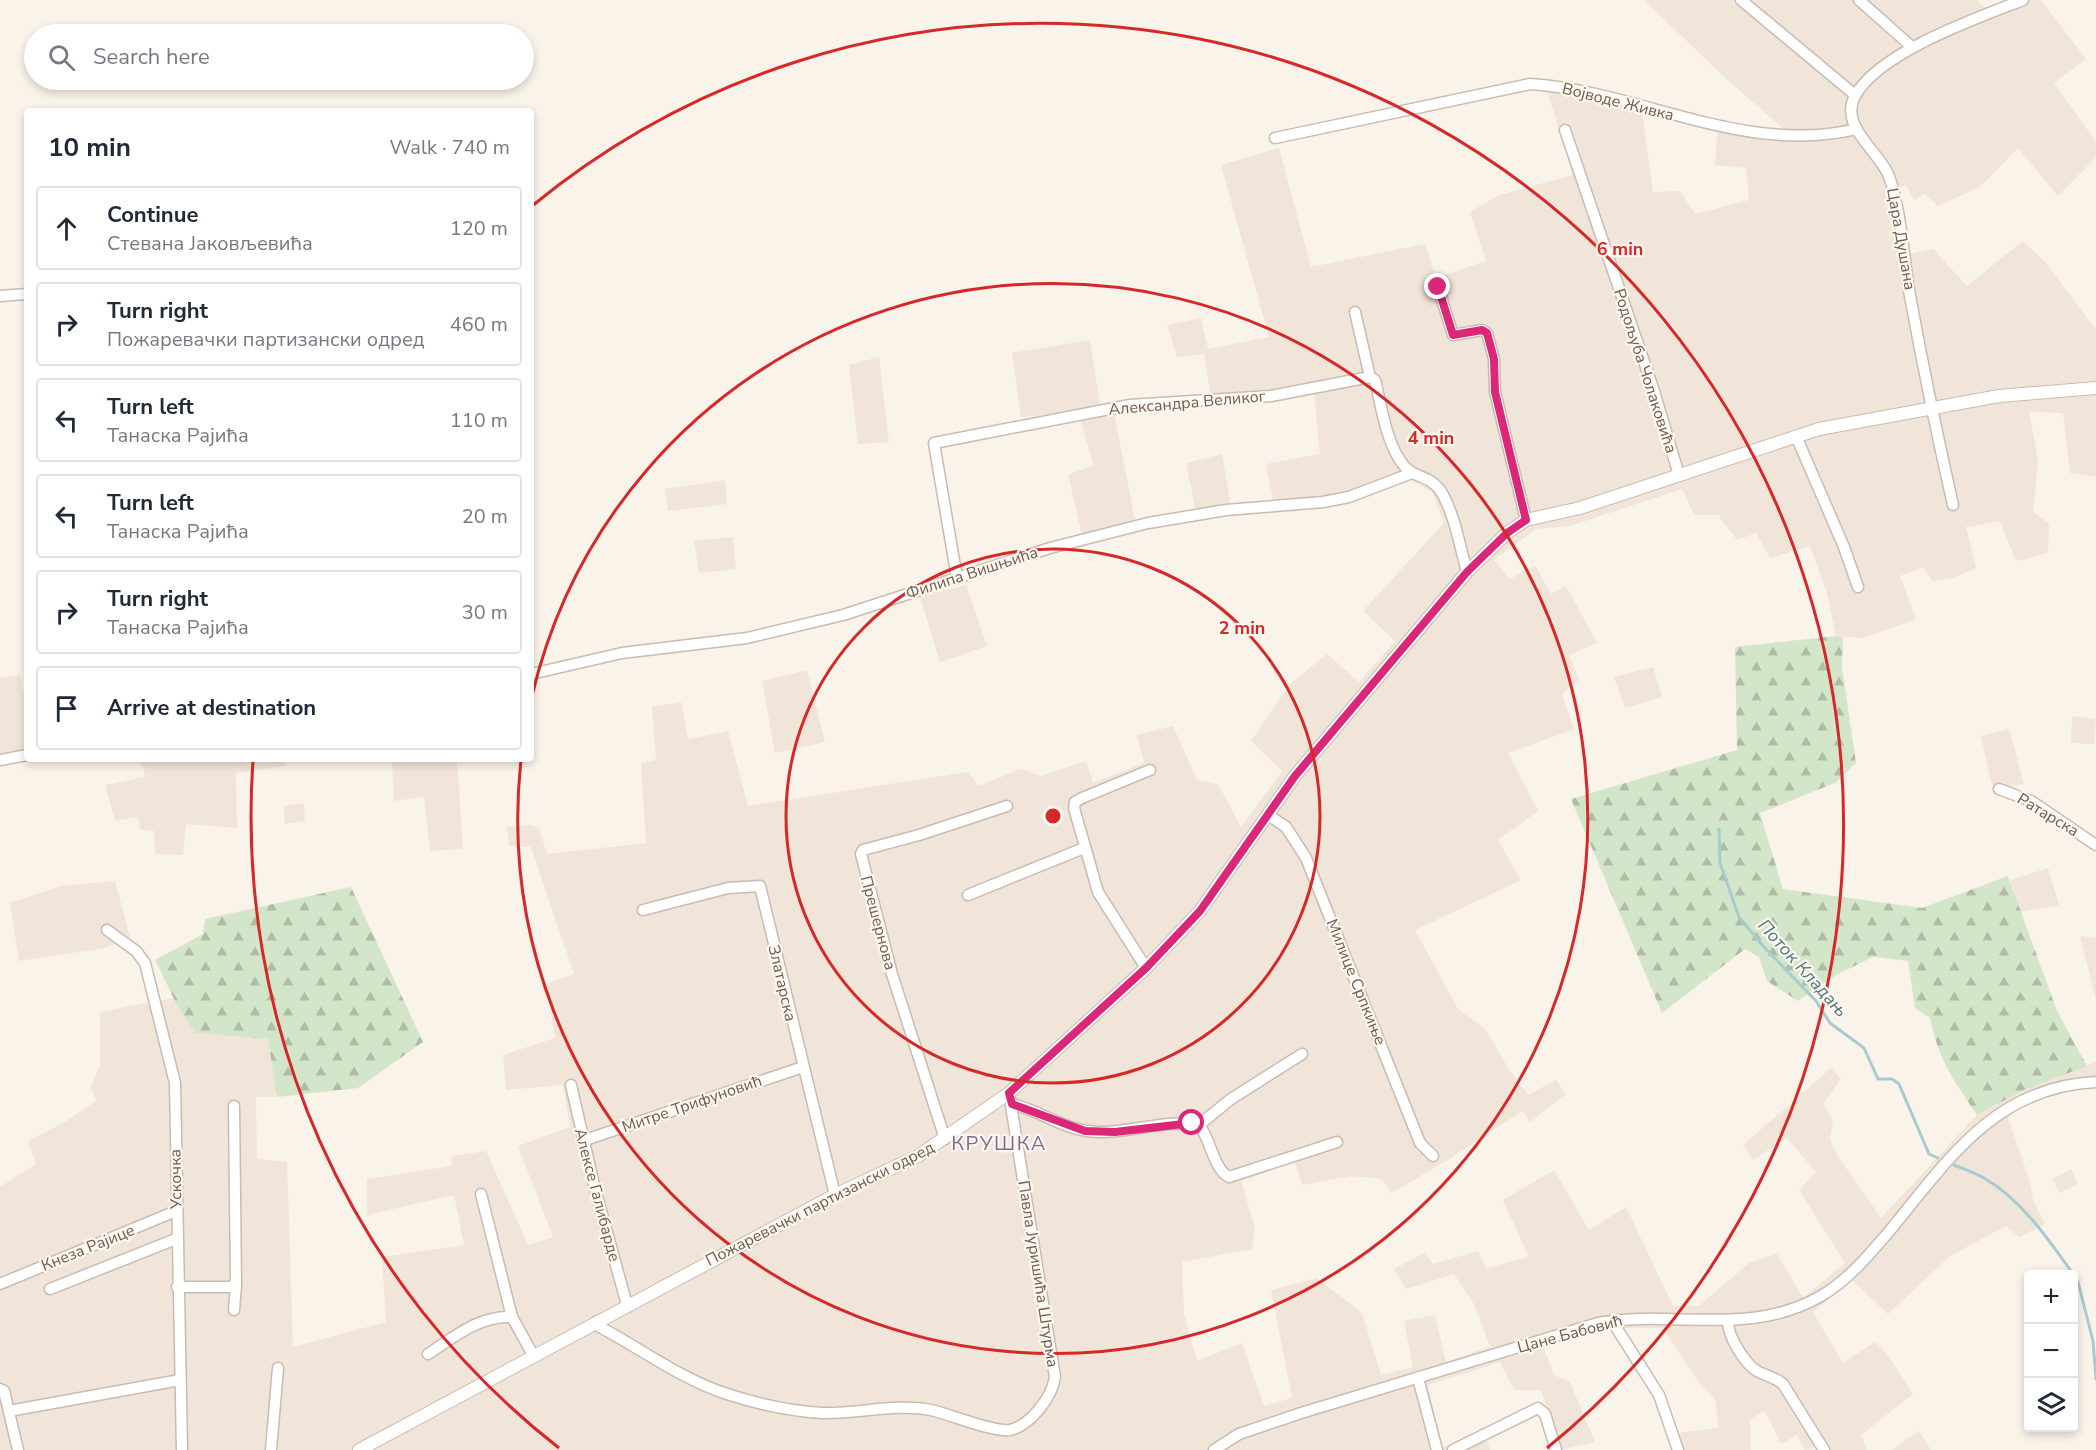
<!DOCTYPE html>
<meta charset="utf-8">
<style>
:root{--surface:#fff;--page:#f6f6f7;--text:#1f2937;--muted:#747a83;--line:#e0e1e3}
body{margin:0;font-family:"Nunito Sans",sans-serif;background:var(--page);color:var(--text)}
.controls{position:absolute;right:18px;bottom:18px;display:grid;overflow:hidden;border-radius:6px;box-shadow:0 3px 9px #0003}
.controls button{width:54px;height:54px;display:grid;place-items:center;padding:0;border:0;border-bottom:2px solid var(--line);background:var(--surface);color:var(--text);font:30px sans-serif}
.stop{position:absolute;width:18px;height:18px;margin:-14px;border:4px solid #db2777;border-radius:50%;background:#fff}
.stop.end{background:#db2777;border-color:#fff;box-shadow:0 2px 6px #0008}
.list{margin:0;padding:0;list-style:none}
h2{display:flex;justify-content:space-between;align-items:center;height:78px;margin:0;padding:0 24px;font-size:26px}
h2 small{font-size:20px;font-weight:400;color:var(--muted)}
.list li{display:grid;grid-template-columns:39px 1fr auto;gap:18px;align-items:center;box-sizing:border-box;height:84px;margin:0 12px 12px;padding:0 12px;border:2px solid var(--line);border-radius:6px}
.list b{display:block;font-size:22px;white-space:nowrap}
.list p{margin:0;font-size:20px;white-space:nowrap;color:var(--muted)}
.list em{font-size:20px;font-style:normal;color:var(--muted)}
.icon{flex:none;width:33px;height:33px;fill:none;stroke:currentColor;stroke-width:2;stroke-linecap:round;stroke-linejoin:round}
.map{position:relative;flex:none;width:2096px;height:1450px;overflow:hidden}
.search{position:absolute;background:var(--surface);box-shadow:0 3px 9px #0003;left:24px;top:24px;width:510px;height:66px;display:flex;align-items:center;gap:15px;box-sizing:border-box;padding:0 21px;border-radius:33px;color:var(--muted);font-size:22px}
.panel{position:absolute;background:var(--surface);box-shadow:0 3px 9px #0003;left:24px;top:108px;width:510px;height:654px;border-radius:6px}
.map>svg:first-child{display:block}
</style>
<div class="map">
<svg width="2096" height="1450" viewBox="0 0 2096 1450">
<defs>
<pattern id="forest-firs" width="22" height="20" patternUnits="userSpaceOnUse" patternTransform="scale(1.5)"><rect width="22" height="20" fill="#d4e6c9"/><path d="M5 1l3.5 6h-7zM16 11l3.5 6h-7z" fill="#b0bda6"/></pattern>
</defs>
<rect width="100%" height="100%" fill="#faf3e9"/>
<g fill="#f0e5d8">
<path d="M1644 0H1976L1987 9 2009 0H2041L2086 59 2054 83 2096 142V157L2058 196 2018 148 1980 187 1938 206 1925 194 1914 200 1906 185 1896 189 1909 254 1933 249 1967 286 2023 241 2045 262 2096 330V477L2070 473 2063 413 2029 412 2038 460 2033 512 2049 524 2048 553 2016 561 2000 521 1966 527 1976 568 1952 578 1933 581 1923 567 1900 576 1916 619 1863 638 1836 636 1827 593 1810 546 1770 558 1756 533 1737 540 1718 515H1694L1682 489 1570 526 1536 529 1494 560 1510 579 1535 565 1551 594 1566 586 1597 643 1569 655 1579 680 1562 694 1574 729 1508 753 1538 811 1498 840 1521 880 1415 930 1458 1009 1485 1029 1510 1071 1528 1095 1556 1080 1566 1094 1530 1122 1522 1111 1448 1160 1391 1193 1382 1179 1351 1176 1302 1185 1295 1161 1241 1181 1255 1228 1252 1249 1182 1262 1184 1314 1197 1361 1242 1343 1264 1406 1292 1398 1271 1290 1317 1278 1362 1313 1381 1375 1413 1367 1404 1321 1435 1315 1446 1362 1490 1346 1474 1304 1454 1274 1406 1289 1394 1269 1424 1253 1433 1264 1478 1251 1486 1268 1529 1257 1503 1200 1554 1170 1589 1230 1626 1207 1673 1306H1699L1749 1263 1777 1254 1803 1298 1845 1263 1799 1190 1816 1172 1787 1138 1753 1160 1743 1145 1831 1068 1841 1079 1823 1104 1833 1120 1830 1139 1837 1155 1881 1218 1977 1115 2024 1090 2096 1062V1086L2066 1088 2025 1103 2008 1117 2030 1182 2033 1200 2045 1224 2019 1237 2006 1226 1950 1256 1888 1314 1852 1280 1813 1312 1843 1363 1875 1342 1887 1354 1913 1394 1861 1435 1867 1450H1817L1815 1447 1805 1450 1797 1435 1781 1444 1765 1411 1750 1419 1751 1450H1671L1667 1434 1719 1428 1715 1399 1699 1383 1663 1328H1610L1574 1335 1543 1346 1554 1375 1570 1382 1595 1442 1560 1450 1541 1390H1514L1500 1362 1428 1385 1442 1447 1484 1431 1490 1450H0V1187L36 1164 28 1141 65 1122 96 1101 91 1086 100 1066V1012L173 998 195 1033 268 1039 277 1097H256L257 1159 287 1162 293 1347 386 1322 382 1257 464 1245 454 1195 367 1215V1179L451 1166 452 1156 486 1151 528 1245 553 1237 518 1146 570 1127 563 1085 506 1090 503 1055 555 1038 546 984 574 974 531 847 509 846 507 827 530 825 539 828 547 854 646 843 641 763 656 760 652 707 681 702 688 739 728 731 748 806 968 772 978 786 1021 769 1041 776 1086 761 1093 783 1144 763 1137 735 1173 726 1197 780 1218 784 1241 827 1282 771 1251 741 1290 684 1327 654 1359 682 1395 641 1363 611 1444 523 1432 492 1410 479 1275 510 1266 464 1320 454 1314 394 1212 403 1204 354 1177 357 1167 325 1201 318 1208 349 1269 337 1221 165 1279 148 1311 267 1425 244 1436 278 1486 261 1470 212 1499 195 1573 175 1547 90 1642 112 1653 192 1680 191 1695 214 1749 200 1746 168 1715 165 1718 128 1786 131 1720 73Z"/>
<path d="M1090 340 1100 404 1112 403 1137 530 1084 544 1068 474 1094 466 1078 412 1021 417 1012 353Z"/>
<path d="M879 357 889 442 858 444 849 365Z"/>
<path d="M1222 454 1232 512 1197 518 1186 463Z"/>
<path d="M725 480 727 504 668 511 665 489Z"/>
<path d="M733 537 736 569 699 573 694 541Z"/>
<path d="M966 585 987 646 940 662 920 597Z"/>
<path d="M1653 667 1662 697 1625 708 1614 677Z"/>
<path d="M807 670 825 742 775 753 762 681Z"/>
<path d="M20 675 27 715V759H44L0 766V678Z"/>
<path d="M2072 716 2096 719 2094 744 2071 743Z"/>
<path d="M2009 729 2024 784 1993 790 1981 736Z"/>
<path d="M141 759H285V766L236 773 237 828 186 824 183 855 155 854 154 831 140 829 138 817 115 821 105 785 145 777Z"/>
<path d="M392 759H457L463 849 430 851 424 797 394 801Z"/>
<path d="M304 803 305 821 285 824 284 806Z"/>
<path d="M2048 868 2059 905 2021 912 2010 880Z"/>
<path d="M115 881 130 937 105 948 19 961 10 903 61 886Z"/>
<path d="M2080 936 2096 938V1000Z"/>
<path d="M2071 1169 2078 1184 2059 1193 2053 1179Z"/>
<path d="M1919 1431 1931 1450H1892Z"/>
</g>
<g fill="url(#forest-firs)">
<path d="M1836 636 1843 637 1842 667 1856 763 1835 783 1760 813 1783 889 1922 908 2008 876 2057 1011 2087 1066 2024 1090 1977 1115C1953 1079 1939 1061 1930 1018L1915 1008 1908 961 1873 957 1836 975 1798 1001 1767 981 1759 957 1745 949 1662 1013 1571 799 1737 750 1735 647Z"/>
<path d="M351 887 423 1042 358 1088 277 1097 268 1039 195 1033 177 1005 155 960 203 934 205 919Z"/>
</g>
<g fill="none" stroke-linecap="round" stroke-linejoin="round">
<g stroke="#a7cbd1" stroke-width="3">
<path d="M1719 829 1720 863 1739 917 1764 947 1816 1001 1830 1023 1864 1048 1878 1079H1892L1899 1084 1929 1154 1938 1158"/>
<path d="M1954 1165C1964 1169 1975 1173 1984 1178 2022 1200 2049 1240 2073 1274"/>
<path d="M2074 1275 2078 1282 2093 1341 2096 1379"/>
</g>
<g stroke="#cabbb0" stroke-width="13">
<g id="minor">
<path d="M1741 0 1855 95"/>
<path d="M1859 0 1912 47"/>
<path d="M1565 130 1653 388 1679 475"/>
<path d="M1275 138 1530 84C1640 91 1743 156 1857 129"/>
<path d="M1438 287 1453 335 1482 330 1487 333 1494 359 1495 392 1526 520"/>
<path d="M0 296 27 294"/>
<path d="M1355 312 1370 377"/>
<path d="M1796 436 1844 547 1858 587"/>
<path d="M1953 505C1937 435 1923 366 1910 296 1904 261 1901 212 1890 179 1882 153 1838 127 1855 96 1879 52 1977 18 2023 0"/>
<path d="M957 578 934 443 1130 405 1271 396 1370 377 1375 380C1382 408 1386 445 1405 467 1416 479 1431 475 1442 493 1455 516 1460 547 1467 572"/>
<path d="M531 674 622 653 747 638 843 615 1050 548 1148 523 1226 510 1323 502 1349 497 1412 473"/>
<path d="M0 760 27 755"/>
<path d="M1999 789 2031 801 2096 845"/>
<path d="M1268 815 1286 827 1306 858 1420 1143 1433 1156"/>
<path d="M968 895 1084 848"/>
<path d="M643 910 728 888 760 886 835 1195"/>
<path d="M107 930 136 951 145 963 175 1083 182 1450"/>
<path d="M1146 968 1098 892 1074 808 1075 802 1082 798 1150 770"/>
<path d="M571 1085 595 1189 627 1305"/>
<path d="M1012 1104C1038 1110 1060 1127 1087 1131 1124 1136 1166 1118 1199 1125L1231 1099 1302 1054"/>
<path d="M1199 1125C1211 1139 1213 1169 1229 1177L1337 1142"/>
<path d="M945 1139 892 974 861 854 863 850 919 835 1007 806"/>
<path d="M582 1141 803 1067"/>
<path d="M481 1194 512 1317 533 1355"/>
<path d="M0 1284 176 1211"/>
<path d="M177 1287H230L236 1284 234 1106"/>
<path d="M50 1289 176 1239"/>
<path d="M234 1310 236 1284"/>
<path d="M597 1321 600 1327C641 1349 680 1378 724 1393 754 1403 790 1411 822 1413 858 1414 896 1403 931 1410 949 1414 995 1433 1010 1430 1031 1425 1052 1397 1055 1377L1009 1093"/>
<path d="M1612 1321 1659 1395 1678 1450"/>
<path d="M1728 1321C1727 1335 1745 1364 1757 1371 1766 1376 1775 1377 1783 1384L1824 1450"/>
<path d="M428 1354C454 1337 480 1315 512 1317"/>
<path d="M1418 1378 1437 1450"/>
<path d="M0 1389 4 1391 18 1450"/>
<path d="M9 1411 180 1380"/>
<path d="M271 1450 278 1368"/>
<path d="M1214 1450 1239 1434 1301 1413 1598 1323C1674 1309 1748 1338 1821 1296 1847 1281 1868 1256 1887 1234 1947 1162 1993 1087 2096 1082"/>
<path d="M1453 1450 1538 1408 1545 1414 1556 1450"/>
</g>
</g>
<g stroke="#cabbb0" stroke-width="14">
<path id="tertiary" d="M359 1450 835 1195 918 1156 1009 1093 1146 968 1200 911 1295 776 1467 572 1507 533 1526 520 1580 508 1819 429 1999 396 2096 388"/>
</g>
<use href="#minor" stroke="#fff" stroke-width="10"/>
<use href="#tertiary" stroke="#fff" stroke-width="12"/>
</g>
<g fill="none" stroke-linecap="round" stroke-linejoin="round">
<path stroke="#db2777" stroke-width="8" d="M1192 1123 1115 1132 1085 1131 1012 1104 1009 1093 1146 968 1200 911 1295 776 1467 572 1507 533 1526 520 1495 392 1494 359 1487 333 1482 330 1453 335 1438 287"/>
</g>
<g fill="none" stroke="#d62828" stroke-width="3">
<circle cx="1053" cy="816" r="267"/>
<path d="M532 696A535 535 0 1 1 521 760"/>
<path d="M559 1448A802 802 0 0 1 253 760M532 206A802 802 0 1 1 1547 1448"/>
</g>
<g text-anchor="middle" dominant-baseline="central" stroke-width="4.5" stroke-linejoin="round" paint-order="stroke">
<g font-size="16" fill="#715b50" stroke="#fdf7ef">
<text transform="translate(1618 102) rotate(14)">Војводе Живка</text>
<text transform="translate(1901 239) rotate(80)">Цара Душана</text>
<text transform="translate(1645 371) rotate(72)">Родољуба Чолаковића</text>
<text transform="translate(1187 403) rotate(-5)">Александра Великог</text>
<text transform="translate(972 573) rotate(-18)">Филипа Вишњића</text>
<text transform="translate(2048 815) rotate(31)">Ратарска</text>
<text transform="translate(878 923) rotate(75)">Прешернова</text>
<text transform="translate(1356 982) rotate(68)">Милице Српкиње</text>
<text transform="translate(782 983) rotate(77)">Златарска</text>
<text transform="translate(692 1104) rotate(-19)">Митре Трифуновић</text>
<text transform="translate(176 1179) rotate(-91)">Ускочка</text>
<text transform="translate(597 1195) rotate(75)">Алексе Галибарде</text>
<text transform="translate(820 1204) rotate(-27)">Пожаревачки партизански одред</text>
<text transform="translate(88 1248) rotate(-22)">Кнеза Рајице</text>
<text transform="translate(1038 1274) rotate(81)">Павла Јуришића Штурма</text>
<text transform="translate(1570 1334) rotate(-15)">Цане Бабовић</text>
</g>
<g font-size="18" font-style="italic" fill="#4c7880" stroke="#fdf7ef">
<text transform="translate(1803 968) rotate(48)">Поток Кладањ</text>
</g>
<g font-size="20" letter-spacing="1.5" fill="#80678c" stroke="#fdf7ef">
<text x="999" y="1143">КРУШКА</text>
</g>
</g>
<circle cx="1053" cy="816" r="9" fill="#d62828" stroke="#fdf7ef" stroke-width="3"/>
<g font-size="18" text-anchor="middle" font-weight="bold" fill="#d62828" stroke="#fdf7ef" stroke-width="4.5" stroke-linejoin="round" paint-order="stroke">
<text x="1620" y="255">6 min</text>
<text x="1431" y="444">4 min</text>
<text x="1242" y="634">2 min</text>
</g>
</svg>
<div class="controls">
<button>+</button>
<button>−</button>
<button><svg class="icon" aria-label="layers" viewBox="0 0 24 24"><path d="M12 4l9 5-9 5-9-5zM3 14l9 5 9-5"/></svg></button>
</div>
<div class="stop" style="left:1192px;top:1123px"></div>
<div class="stop end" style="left:1438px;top:287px"></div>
<div class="search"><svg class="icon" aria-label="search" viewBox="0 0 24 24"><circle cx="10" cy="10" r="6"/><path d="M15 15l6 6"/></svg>Search here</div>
<section class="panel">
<h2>10 min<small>Walk · 740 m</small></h2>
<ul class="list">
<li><svg class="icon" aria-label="ahead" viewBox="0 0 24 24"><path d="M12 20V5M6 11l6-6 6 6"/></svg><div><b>Continue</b><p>Стевана Јаковљевића</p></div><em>120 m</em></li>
<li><svg class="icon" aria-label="right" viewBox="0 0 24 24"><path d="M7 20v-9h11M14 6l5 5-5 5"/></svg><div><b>Turn right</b><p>Пожаревачки партизански одред</p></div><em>460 m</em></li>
<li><svg class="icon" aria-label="left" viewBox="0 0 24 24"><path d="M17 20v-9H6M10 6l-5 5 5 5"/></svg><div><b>Turn left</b><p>Танаска Рајића</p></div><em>110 m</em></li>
<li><svg class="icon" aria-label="left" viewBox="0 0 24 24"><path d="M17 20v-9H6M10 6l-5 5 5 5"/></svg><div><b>Turn left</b><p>Танаска Рајића</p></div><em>20 m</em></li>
<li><svg class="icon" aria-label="right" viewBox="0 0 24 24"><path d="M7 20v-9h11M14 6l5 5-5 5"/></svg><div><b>Turn right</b><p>Танаска Рајића</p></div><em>30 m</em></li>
<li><svg class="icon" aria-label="arrive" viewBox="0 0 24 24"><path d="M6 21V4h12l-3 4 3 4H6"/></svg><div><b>Arrive at destination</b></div></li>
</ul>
</section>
</div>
